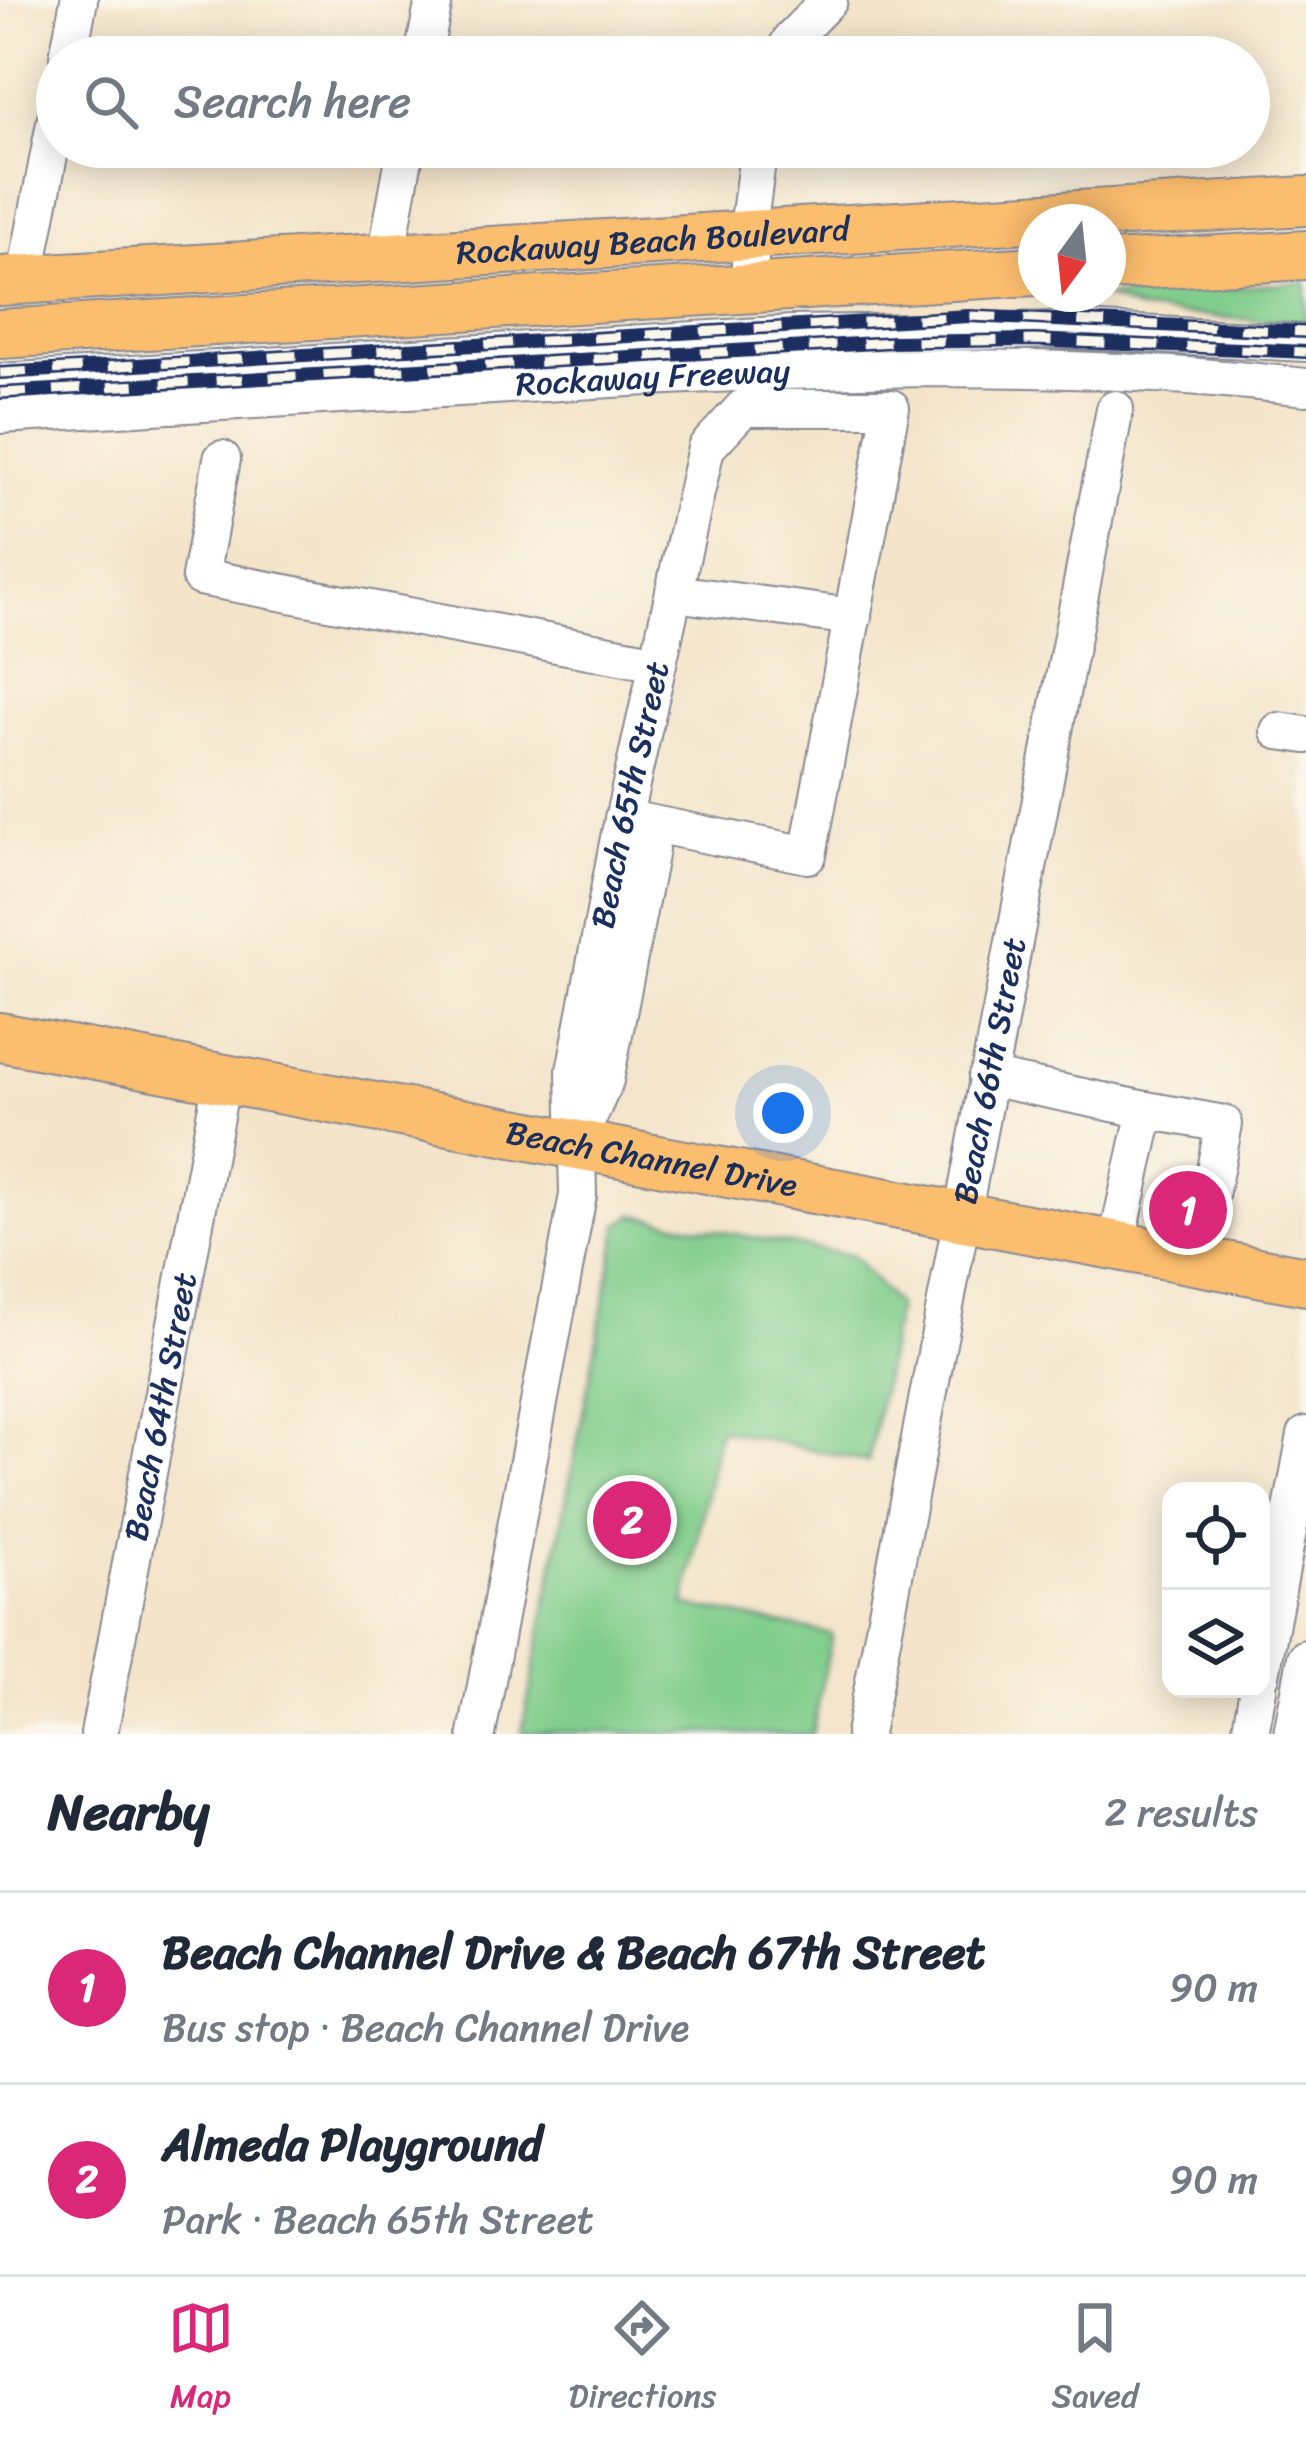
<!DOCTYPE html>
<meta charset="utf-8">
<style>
:root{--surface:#fff;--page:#f2f2f3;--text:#1f2937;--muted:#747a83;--line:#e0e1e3;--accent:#db2777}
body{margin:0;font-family:Sriracha,sans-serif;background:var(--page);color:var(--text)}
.controls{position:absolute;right:36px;bottom:36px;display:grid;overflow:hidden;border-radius:24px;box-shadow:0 6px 30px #0003}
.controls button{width:108px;height:108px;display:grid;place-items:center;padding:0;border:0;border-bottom:3px solid var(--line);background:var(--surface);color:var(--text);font:60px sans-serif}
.compass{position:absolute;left:1018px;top:204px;width:108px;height:108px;border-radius:50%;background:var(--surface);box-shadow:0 6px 30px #0003;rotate:195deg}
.you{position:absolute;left:783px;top:1113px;width:42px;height:42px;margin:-30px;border:9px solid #fff;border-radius:50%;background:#1a73e8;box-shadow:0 0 0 18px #1a73e833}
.badge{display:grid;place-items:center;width:78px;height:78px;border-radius:50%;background:var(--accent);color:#fff;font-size:39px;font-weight:700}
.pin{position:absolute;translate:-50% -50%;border:6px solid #fff;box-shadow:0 3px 12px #0006}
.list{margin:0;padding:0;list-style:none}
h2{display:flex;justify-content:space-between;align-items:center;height:156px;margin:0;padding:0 48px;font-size:51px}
h2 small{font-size:39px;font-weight:400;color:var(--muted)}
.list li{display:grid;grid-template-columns:78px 1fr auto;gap:36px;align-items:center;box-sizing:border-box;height:192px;padding:0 48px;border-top:3px solid var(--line)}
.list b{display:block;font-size:45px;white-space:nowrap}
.list p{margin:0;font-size:39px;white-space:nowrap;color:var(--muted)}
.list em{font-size:39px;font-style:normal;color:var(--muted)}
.icon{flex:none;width:66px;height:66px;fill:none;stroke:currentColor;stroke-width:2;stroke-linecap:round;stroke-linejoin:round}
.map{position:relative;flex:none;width:1306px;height:1734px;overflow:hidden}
.search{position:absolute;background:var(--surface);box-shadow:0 6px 30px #0003;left:36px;right:36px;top:36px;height:132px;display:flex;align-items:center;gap:30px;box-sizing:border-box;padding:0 42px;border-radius:66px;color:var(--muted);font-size:45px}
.sheet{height:540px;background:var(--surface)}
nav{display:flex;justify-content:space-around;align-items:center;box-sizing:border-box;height:168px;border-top:3px solid var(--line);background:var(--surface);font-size:33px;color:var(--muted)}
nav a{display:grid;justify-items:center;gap:6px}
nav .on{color:var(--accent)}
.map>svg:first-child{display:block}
</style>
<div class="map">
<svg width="1306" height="1734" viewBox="0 0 1306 1734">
<rect width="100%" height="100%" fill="#fbf7ec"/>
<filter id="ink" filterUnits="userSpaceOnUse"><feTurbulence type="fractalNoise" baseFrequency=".00833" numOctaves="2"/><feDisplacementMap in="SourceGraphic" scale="24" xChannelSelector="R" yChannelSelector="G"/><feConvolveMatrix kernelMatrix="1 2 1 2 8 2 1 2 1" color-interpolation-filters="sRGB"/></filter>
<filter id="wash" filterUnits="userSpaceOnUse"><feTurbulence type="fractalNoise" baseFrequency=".004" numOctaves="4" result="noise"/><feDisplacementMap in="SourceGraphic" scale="48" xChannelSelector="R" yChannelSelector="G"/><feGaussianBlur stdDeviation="2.7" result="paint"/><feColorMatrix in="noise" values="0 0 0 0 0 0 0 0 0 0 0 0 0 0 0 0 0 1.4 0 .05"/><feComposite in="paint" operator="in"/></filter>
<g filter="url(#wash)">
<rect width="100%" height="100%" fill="#f4e5ca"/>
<g fill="#81cd8b" stroke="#4e7e74" stroke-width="3">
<path d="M1306 282V324L1140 311 1105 297Z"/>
<path d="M634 1215 853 1256 897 1306 868 1462 719 1429 685 1605 832 1634 812 1734 522 1732 619 1224Z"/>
</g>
</g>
<g filter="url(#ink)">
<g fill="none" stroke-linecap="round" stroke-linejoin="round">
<g stroke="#888a94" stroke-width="40">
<g id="minor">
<path d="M68 57 79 0"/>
<path d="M423 57 434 0"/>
<path d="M781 57 792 38 829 0"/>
<path d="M386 257 406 147"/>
<path d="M25 280 57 113"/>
<path d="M750 288V214L759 147"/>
<path d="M0 382 793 334 1064 330 1306 343"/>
<path id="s1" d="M0 415C175 405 351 394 526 384 787 368 1046 357 1306 387"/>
<path d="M222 459 200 577 658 663"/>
<path d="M674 593 853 617"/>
<path d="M1279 731 1306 735"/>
<path d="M987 1077 1146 1110 1116 1246"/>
<path d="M1146 1110 1224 1124 1210 1195"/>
<path d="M580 1136 605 1080 650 850"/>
<path d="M1261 1675 1306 1435"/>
<path id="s2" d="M99 1734 222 1079"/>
<path id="s3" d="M477 1734 578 1195 575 1071 619 838 706 448 743 408H891L808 855 623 818"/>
<path id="s4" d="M864 1734 1115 409"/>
<path d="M1250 1734 1258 1689"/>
<path d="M1292 1734 1306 1658"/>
</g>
</g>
<g stroke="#888a94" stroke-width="52">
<g id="major">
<path d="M1108 266 1306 255"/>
<path id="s5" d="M0 281 1306 201"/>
<path d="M0 334 1036 271"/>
<path id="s6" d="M0 1037 1306 1281"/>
</g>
</g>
<use href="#minor" stroke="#fff" stroke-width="36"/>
<use href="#major" stroke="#fbbd6e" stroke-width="48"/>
<g stroke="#1b2f5e" stroke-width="14">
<g id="rail">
<path d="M0 373 969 316 1306 332"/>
<path d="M0 393 893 342 1034 340 1306 352"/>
</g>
</g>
<use href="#rail" stroke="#fbf7ec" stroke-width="9" stroke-dasharray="27" stroke-linecap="butt"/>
</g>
</g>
<g text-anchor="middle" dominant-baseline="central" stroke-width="12" stroke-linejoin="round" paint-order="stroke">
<g font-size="33" fill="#1b2f5e" stroke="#fbf7ec">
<text stroke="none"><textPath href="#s5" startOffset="654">Rockaway Beach Boulevard</textPath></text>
<text stroke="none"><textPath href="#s1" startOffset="654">Rockaway Freeway</textPath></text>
<text stroke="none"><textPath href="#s3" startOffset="954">Beach 65th Street</textPath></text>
<text stroke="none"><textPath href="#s4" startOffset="675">Beach 66th Street</textPath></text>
<text stroke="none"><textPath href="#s6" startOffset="663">Beach Channel Drive</textPath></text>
<text stroke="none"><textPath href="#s2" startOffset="333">Beach 64th Street</textPath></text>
</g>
</g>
</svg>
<div class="controls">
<button><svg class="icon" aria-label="locate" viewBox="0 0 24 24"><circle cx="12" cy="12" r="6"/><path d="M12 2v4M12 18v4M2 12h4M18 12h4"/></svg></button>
<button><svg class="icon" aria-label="layers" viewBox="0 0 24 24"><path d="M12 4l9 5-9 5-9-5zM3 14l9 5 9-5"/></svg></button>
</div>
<svg class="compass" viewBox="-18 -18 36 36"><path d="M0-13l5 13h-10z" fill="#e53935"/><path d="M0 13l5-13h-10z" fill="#747a83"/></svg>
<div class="you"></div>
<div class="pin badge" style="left:1188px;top:1210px">1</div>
<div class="pin badge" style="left:632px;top:1520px">2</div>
<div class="search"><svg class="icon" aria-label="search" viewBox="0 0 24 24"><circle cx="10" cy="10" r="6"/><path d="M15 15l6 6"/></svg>Search here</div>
</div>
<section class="sheet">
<h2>Nearby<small>2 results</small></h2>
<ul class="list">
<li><span class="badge">1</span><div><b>Beach Channel Drive &amp; Beach 67th Street</b><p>Bus stop · Beach Channel Drive</p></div><em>90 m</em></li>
<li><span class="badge">2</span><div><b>Almeda Playground</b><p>Park · Beach 65th Street</p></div><em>90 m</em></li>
</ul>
</section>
<nav>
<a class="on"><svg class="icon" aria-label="map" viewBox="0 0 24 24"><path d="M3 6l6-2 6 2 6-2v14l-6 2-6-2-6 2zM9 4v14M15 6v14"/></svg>Map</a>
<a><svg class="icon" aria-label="directions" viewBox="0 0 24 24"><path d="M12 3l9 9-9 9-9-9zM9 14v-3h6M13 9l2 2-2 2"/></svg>Directions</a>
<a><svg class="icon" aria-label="saved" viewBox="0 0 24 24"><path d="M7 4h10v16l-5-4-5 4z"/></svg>Saved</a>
</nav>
